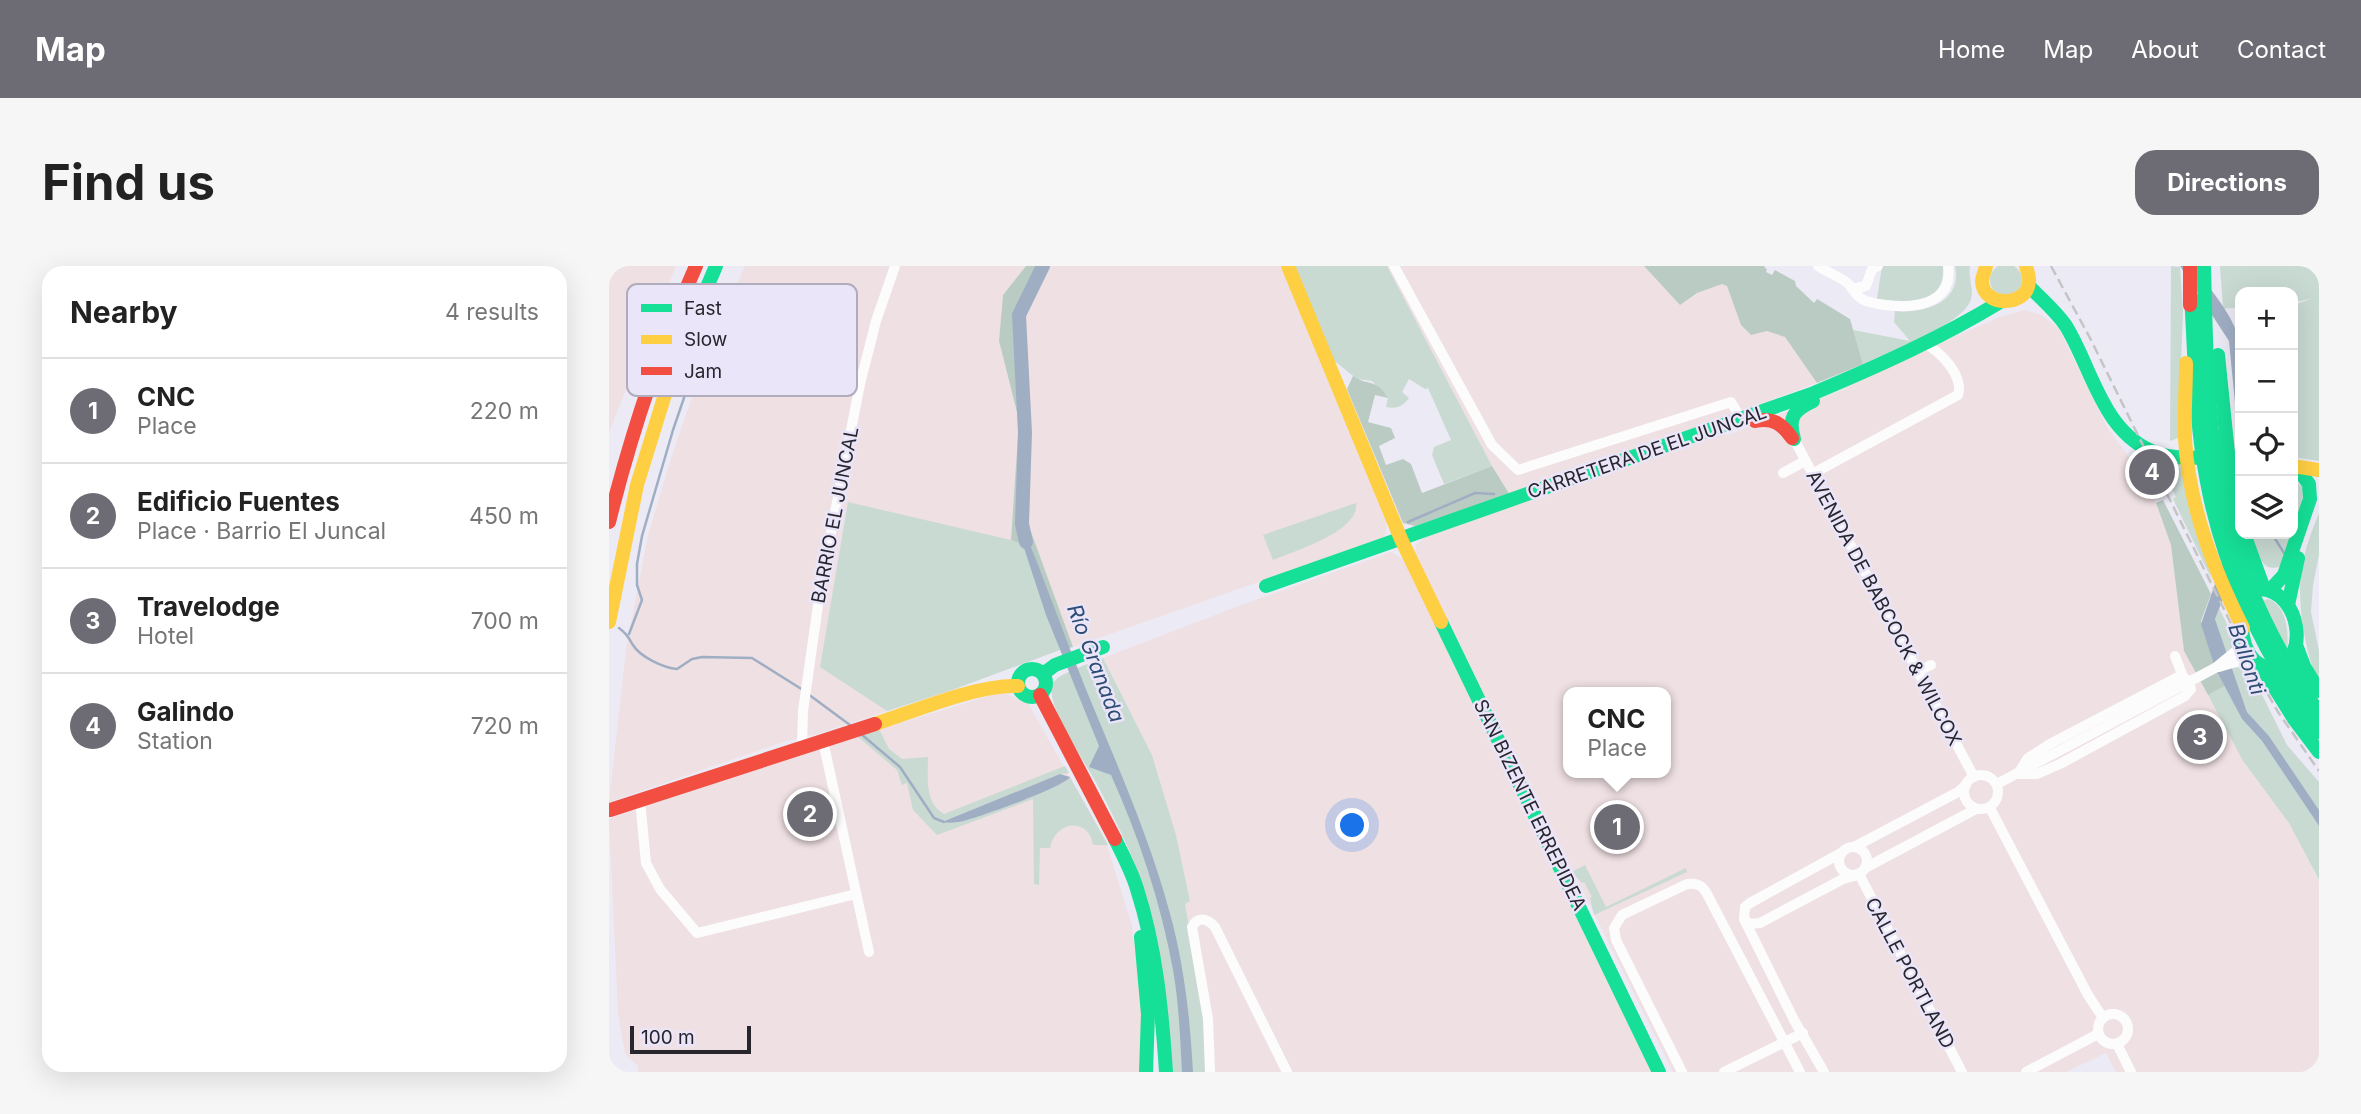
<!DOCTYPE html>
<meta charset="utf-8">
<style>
:root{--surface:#fff;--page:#f6f6f6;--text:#222;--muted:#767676;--line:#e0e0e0;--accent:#6d6b73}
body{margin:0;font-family:Inter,sans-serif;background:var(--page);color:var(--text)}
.controls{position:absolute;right:21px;top:21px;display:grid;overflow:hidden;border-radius:14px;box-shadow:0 7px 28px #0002}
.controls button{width:63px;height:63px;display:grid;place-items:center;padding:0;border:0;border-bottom:2px solid var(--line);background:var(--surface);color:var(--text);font:35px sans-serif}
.scale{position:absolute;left:21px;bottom:18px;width:121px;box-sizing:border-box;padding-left:7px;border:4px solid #28262d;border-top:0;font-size:19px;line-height:24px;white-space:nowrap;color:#28262d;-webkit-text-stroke:5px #eae5f9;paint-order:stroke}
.you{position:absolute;left:744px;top:560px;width:24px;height:24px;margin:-18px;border:5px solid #fff;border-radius:50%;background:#1a73e8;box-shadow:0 0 0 10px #1a73e833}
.badge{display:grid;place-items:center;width:46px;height:46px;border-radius:50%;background:var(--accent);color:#fff;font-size:23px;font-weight:700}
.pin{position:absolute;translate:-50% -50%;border:4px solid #fff;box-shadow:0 2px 7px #0006}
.popup{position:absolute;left:954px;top:421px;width:108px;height:91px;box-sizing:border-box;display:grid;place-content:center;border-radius:14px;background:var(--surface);filter:drop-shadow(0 2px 5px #0005);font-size:23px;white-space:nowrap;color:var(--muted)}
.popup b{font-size:26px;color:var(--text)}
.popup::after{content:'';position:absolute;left:50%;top:100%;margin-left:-14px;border:14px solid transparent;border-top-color:var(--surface)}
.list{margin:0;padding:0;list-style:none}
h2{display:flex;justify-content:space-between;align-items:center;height:91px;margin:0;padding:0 28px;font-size:30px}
h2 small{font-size:23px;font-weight:400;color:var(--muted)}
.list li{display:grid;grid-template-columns:46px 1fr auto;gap:21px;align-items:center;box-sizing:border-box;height:105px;padding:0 28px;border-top:2px solid var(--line)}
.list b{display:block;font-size:26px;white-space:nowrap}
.list p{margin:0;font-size:23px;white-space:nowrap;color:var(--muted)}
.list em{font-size:23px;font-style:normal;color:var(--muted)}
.icon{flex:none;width:38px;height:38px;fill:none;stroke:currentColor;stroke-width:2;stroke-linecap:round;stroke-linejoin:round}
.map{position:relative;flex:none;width:1710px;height:806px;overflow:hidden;border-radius:21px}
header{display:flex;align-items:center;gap:42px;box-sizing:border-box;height:98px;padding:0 35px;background:var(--accent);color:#fff}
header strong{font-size:33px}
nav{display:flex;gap:38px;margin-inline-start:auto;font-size:24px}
.intro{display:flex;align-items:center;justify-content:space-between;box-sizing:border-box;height:168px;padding:0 42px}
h1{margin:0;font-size:49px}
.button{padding:18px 32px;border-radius:21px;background:var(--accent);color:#fff;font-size:24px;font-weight:700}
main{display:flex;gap:42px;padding:0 42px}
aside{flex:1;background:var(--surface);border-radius:21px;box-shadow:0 7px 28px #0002}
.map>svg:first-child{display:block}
</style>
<header>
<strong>Map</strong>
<nav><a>Home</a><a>Map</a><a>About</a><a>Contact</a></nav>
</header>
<div class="intro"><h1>Find us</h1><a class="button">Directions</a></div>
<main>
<aside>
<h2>Nearby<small>4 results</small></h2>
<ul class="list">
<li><span class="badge">1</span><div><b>CNC</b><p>Place</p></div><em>220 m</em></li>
<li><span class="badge">2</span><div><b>Edificio Fuentes</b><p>Place · Barrio El Juncal</p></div><em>450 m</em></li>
<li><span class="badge">3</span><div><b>Travelodge</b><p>Hotel</p></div><em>700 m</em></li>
<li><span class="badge">4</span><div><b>Galindo</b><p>Station</p></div><em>720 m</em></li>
</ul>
</aside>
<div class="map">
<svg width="1710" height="806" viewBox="0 0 1710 806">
<rect width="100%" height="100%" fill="#eceaf4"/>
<g fill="#efe0e3" fill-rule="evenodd">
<path d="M0 0H67L0 166Z"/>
<path d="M136 0H417L394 29 390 75 410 154 402 274 436 389 343 424 208 468 177 475 0 536 17 383 39 269 62 192 103 74Z"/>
<path d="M438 0H672L778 257 776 269 772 273 464 381 417 252 421 167 414 54Z"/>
<path d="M778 0H1035L1071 39 1088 27 1113 18 1118 20 1132 59 1141 69 1158 65 1176 71 1208 117 931 218 915 221 901 229 883 200Z"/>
<path d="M1415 44 1433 49 1450 63 1498 161 1525 198 1545 233 1562 279 1575 385 1636 498 1680 557 1710 616V806H1507L1497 787 1457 806H1064L960 597 957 599 806 288 807 279 817 271 1105 167 1119 169 1231 125 1269 104 1391 51ZM959 426H1057V507H959Z"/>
<path d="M782 286 794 293 1042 806H597L585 683 576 638 581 635 567 569 543 489 494 392 635 338Z"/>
<path d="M393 426 419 437 497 575 523 660 532 737V806H29V800L16 788 9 747 0 553 197 486Z"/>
</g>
<g fill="#c9dad3">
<circle cx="1397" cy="14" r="16"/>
<path d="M685 0H778L883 200 835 218 823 189 825 181 842 174 819 122 816 123 800 113 793 126 800 132C793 141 788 143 777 141L779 132 763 115 748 113 723 93Z"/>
<path d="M1273 0H1334C1337 41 1296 36 1268 33Z"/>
<path d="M1346 0H1361C1359 11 1365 24 1362 33 1356 58 1277 87 1254 98L1244 64 1301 75 1285 56 1286 45C1314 48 1354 37 1346 0Z"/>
<path d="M1562 0 1571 1 1574 46 1569 172 1561 175Z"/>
<path d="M1611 0H1710V195L1684 191V39L1702 33 1684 36V26H1631V41L1614 43Z"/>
<path d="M1566 197 1571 199 1603 314 1564 233 1567 231 1561 218 1565 211 1563 205Z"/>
<path d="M1684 213 1694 222 1693 237 1684 267Z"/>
<path d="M239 236 402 274 414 279 451 384 343 424 278 445 211 401Z"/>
<path d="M747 237C751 265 686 285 664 294L654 269Z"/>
<path d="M1710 247V289L1704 319 1702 346 1710 385V414C1701 399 1698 383 1695 366 1687 318 1691 293 1710 247Z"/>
<path d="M1642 268H1683L1672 300C1651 309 1648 283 1642 268Z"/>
<path d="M1659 333C1678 339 1680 368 1678 386L1653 335Z"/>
<path d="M1610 342 1678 479 1710 516V544L1660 470 1638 446 1606 353Z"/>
<path d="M494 392 543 489 567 569 581 635 576 638 594 737 597 806H562C557 755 555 702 543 652 533 607 512 565 491 524 481 503 436 439 443 419 446 408 483 397 494 392Z"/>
<path d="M1616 420 1633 453 1653 475 1710 560V614L1680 557 1634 495 1599 429Z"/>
<path d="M270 463 280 483 293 493 319 491C319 511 315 536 335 548L456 500 460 507 451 508 335 555C340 557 345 557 351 556 367 552 454 521 461 511L499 579H484C480 551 446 554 441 582H431L430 619 425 618 424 533 328 569 304 544 298 517 293 519 288 504 248 470Z"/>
<path d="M976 599 997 641 1077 602 1078 606 985 649 981 632 983 631 975 616 973 617 963 606Z"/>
</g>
<g fill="#bacbc4">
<path d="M417 0H438L414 54 421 167 417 252 464 381 460 382 414 260V279L402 274 410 154 390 75 394 29Z"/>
<path d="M1035 0H1155L1158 4 1157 6 1163 9 1166 4 1186 15 1187 20 1205 37 1208 33 1241 53 1254 98 1208 117 1176 71 1158 65 1142 69 1132 59 1118 20 1113 18 1088 27 1071 39Z"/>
<path d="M744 110C760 121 766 111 779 132L766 129 759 156 782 162 786 172 770 180 777 199 794 193 802 198 813 227 883 200 901 229 806 260 794 257 738 123Z"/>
<path d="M1554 234 1602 328 1592 355 1606 402 1616 420 1599 429 1575 385 1562 279 1547 237Z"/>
</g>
<g fill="#a0aec4">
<path d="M1571 0H1585C1601 24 1624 48 1631 76V189L1620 75Z"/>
<path d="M1631 246V268H1640L1606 353 1638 446 1660 470 1710 544V560L1653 475 1633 453 1606 402 1592 358Z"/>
<path d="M413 258C435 312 454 367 476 421 506 494 539 567 560 644 575 697 581 751 584 806H573C571 772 570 737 564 704 552 637 530 571 502 509L480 501 490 480 437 349 414 279Z"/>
<path d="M451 508 461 511C455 521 366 553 350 556 344 557 338 557 333 556Z"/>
</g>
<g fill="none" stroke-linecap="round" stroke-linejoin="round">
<g stroke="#a0aec4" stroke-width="2.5">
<path d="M799 256 866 227 885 228"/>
<path d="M1663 268 1675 287"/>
<path d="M10 362C18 368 19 371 24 379 31 391 55 402 68 403L83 393 93 391 143 392 194 424"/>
<path d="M20 368 33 334 28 319V298L33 270 64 164 104 47"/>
<path d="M199 428 241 459"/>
<path d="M252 468 291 501 325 552 335 556"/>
</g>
<path stroke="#a0aec4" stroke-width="14" d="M417 276 413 258 416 167 410 49 434 0"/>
<g stroke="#fcfcfd" stroke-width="10">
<path d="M785 0 883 179 909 204 1122 136 1132 153"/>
<path d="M1209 0C1218 6 1229 10 1237 16 1245 22 1247 32 1257 35 1286 44 1346 46 1339 0"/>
<path d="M1243 23 1257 20 1263 3 1269 0"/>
<path d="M1185 173 1365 511"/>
<path d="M1174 207 1196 195"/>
<path d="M1203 208 1349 129C1355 109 1330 84 1314 77"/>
<path d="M1566 390 1574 411"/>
<path d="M1610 401 1627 396 1649 398"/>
<path d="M1309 405 1322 399"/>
<path d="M1571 410C1578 412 1581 416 1582 423L1576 430 1451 498 1428 508H1409L1419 492 1441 478Z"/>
<path d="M214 475 260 686"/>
<path d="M193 481 194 445 212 318 251 118 267 55 286 0"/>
<circle cx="1372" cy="526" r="17"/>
<path d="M1388 518 1606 402 1628 384 1633 370"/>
<path d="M31 534 37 597 51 623 88 667 247 628"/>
<path d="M1381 542 1479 729 1494 752"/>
<circle cx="1244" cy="595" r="14"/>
<path d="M1245 581 1349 526 1357 519"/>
<path d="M1256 602 1367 543"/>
<path d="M1250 608 1353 806"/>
<path d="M1136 653 1140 658 1151 657 1234 613 1246 610"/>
<circle cx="1504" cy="763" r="15"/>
<path d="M1508 778 1522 806"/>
<path d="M601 806 599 753 583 661C589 649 599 653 606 661L678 806"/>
<path d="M1073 806 1007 674 1005 662 1013 649 1078 618C1086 617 1092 618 1097 626L1191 806"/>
<path d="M1115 806 1194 767"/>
<path d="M1215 806 1185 754 1135 653 1136 641 1141 637 1232 587"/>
<path d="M1417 806 1489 768"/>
</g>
<g stroke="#16e098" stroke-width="14">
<path d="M1595 0C1597 67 1597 136 1608 203 1622 292 1659 373 1710 447"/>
<path d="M1420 20C1432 33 1447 45 1457 60 1484 104 1494 170 1550 188 1575 195 1605 190 1631 191"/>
<path d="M1582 30C1586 92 1586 155 1598 216 1615 308 1656 390 1710 466"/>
<path d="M1609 89 1621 207 1631 255"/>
<path d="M66 96 107 0"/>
<path d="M1185 173C1179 152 1184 144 1204 135"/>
<path d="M1635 268 1655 323"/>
<path d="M657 320 1205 127C1269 100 1332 72 1391 36"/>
<path d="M1651 323C1692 325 1701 395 1666 401 1632 407 1620 341 1651 323Z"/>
<path d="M1662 323 1675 309 1701 233 1700 218 1694 210 1684 204"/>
<path d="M1679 339 1689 292"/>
<path d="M832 356 1050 806"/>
<path d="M1687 379 1695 400 1710 425"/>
<path d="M1652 400 1685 453 1710 486"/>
<circle cx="423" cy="417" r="14"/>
<path d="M434 408 446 399 494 381"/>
<path d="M506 573C514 589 523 606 528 623 547 682 553 745 557 806"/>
<path d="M532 671 539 748 537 806"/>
</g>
<g stroke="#ffcf43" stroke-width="14">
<path d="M679 0 792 273 832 356"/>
<path d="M1377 0C1376 5 1373 11 1373 16 1375 42 1418 41 1420 16 1421 11 1418 5 1417 0"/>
<path d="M1577 97C1577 122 1575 147 1576 173 1580 240 1604 302 1634 362"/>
<path d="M1684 200 1710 204"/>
<path d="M0 356 28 219 66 96"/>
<path d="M266 458C306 445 369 418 409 420"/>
</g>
<g stroke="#f24e42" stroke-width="14">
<path d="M1581 0V39"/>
<path d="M1146 155C1164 151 1173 158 1183 172"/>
<path d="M0 256C22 168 50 83 87 0"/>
<path d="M431 429 506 573"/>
<path d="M1 544 266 458"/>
</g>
<path stroke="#c5c4c7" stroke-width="2.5" stroke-dasharray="10 5" stroke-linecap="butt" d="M1442 0 1481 72 1642 398 1669 446 1710 505"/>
</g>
<g text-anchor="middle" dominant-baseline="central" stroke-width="5" stroke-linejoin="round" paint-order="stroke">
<g font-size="19" fill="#28262d" stroke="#eae5f9">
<text transform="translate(1038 186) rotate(-19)">CARRETERA DE EL JUNCAL</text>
<text transform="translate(226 249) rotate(-79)">BARRIO EL JUNCAL</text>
<text transform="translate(1275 342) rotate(62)">AVENIDA DE BABCOCK &amp; WILCOX</text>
<text transform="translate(921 539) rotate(64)">SAN BIZENTE ERREPIDEA</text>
<text transform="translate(1301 707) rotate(62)">CALLE PORTLAND</text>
</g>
<g font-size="21" font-style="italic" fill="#2e4d74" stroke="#eae5f9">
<text transform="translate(1638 393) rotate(71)">Ballonti</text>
<text transform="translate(487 397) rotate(69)">Río Granada</text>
</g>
</g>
<rect x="18" y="18" width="230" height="112" rx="10" fill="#eae5f9" stroke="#b0acbc" stroke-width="2"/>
<rect x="32" y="38" width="31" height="8" fill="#16e098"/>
<rect x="32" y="69" width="31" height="9" fill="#ffcf43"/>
<rect x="32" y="101" width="31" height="8" fill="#f24e42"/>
<g font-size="19" fill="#28262d">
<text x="75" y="49">Fast</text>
<text x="75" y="80">Slow</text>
<text x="75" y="112">Jam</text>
</g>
</svg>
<div class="controls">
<button>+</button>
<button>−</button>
<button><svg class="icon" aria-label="locate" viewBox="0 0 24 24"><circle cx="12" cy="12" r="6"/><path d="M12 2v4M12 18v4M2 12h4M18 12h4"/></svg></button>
<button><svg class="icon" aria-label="layers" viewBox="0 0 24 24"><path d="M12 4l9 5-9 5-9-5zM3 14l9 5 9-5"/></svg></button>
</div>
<div class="scale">100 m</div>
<div class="you"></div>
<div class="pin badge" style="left:1008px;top:561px">1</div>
<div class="popup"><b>CNC</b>Place</div>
<div class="pin badge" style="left:201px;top:548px">2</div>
<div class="pin badge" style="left:1591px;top:471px">3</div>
<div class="pin badge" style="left:1543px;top:206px">4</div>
</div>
</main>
